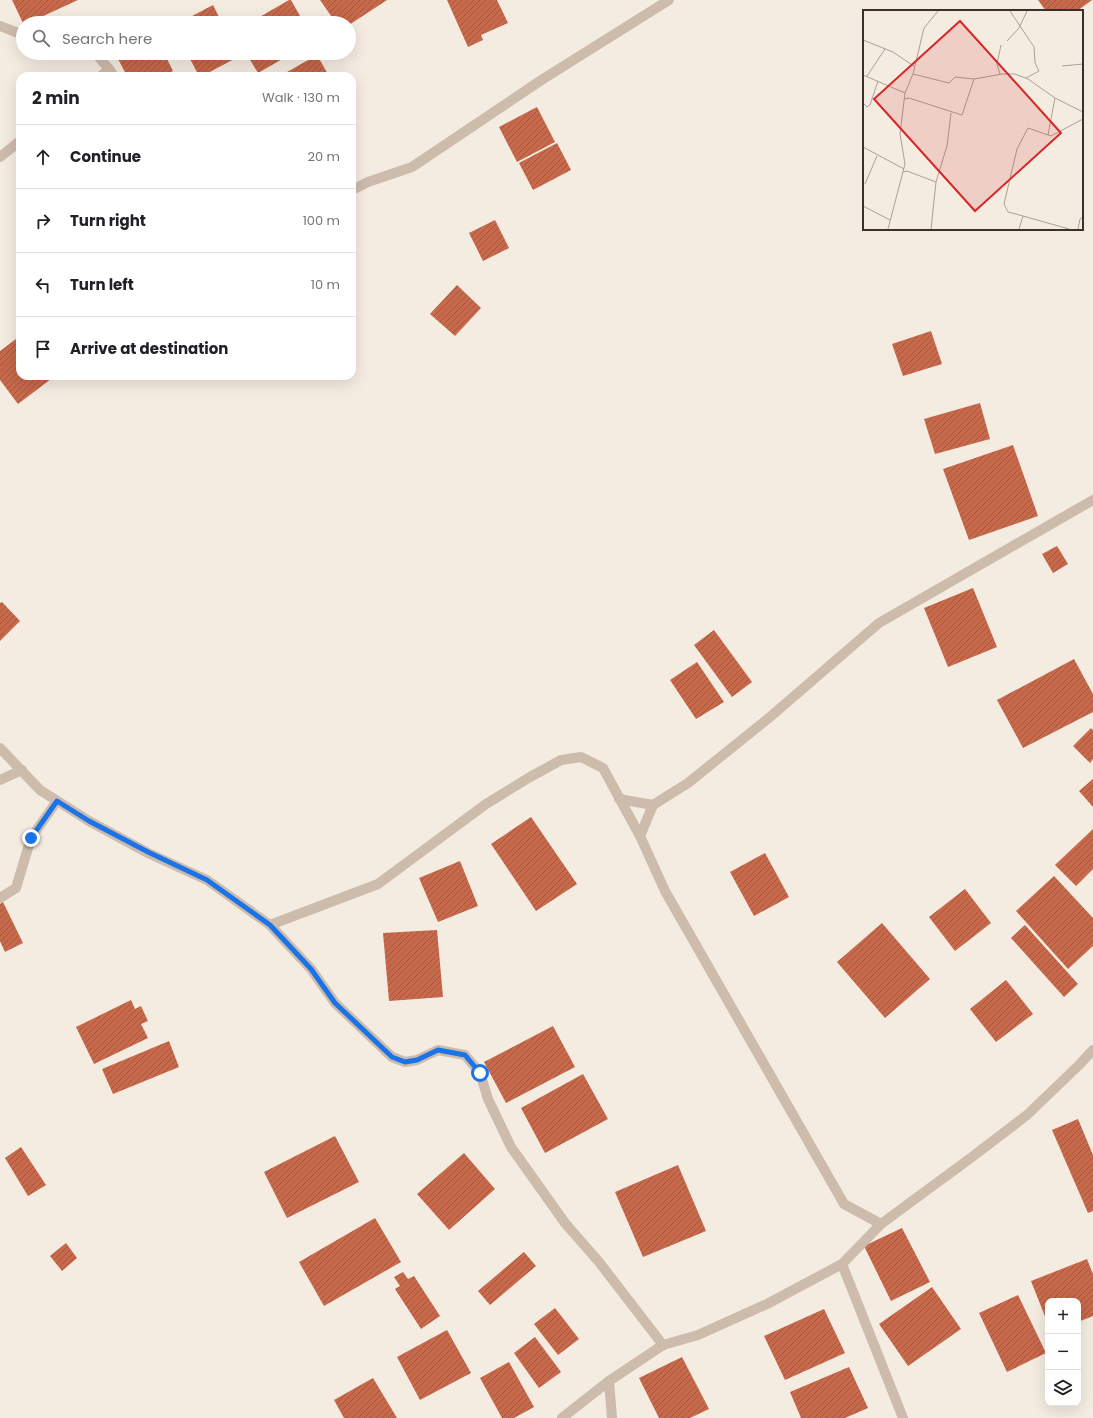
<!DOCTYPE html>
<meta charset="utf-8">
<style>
:root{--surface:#fff;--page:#f6f6f6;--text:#202124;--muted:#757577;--line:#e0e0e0}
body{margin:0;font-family:Poppins,sans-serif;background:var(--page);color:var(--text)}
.controls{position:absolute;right:12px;bottom:12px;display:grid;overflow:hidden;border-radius:8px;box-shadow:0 4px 16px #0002}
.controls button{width:36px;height:36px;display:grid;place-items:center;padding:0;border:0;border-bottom:1px solid var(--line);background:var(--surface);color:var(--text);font:20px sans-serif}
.stop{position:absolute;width:12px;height:12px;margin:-9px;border:3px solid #1a73e8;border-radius:50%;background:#fff}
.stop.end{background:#1a73e8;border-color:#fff;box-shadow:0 1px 4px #0008}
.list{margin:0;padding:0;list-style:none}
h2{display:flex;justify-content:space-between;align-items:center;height:52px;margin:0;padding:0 16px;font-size:17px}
h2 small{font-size:13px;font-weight:400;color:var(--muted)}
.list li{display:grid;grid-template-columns:26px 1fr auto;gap:12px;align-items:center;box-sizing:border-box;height:64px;padding:0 16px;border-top:1px solid var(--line)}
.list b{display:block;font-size:15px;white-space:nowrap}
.list em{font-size:13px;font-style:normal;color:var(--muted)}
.icon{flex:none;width:22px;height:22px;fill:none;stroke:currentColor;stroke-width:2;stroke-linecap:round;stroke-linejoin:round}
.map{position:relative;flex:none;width:1093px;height:1418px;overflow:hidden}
.search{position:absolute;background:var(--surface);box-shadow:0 4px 16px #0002;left:16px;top:16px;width:340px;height:44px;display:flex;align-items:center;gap:10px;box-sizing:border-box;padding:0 14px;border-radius:22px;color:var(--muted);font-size:15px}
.panel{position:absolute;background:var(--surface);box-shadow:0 4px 16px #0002;left:16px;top:72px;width:340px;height:308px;border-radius:12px}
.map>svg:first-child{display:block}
</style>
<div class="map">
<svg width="1093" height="1418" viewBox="0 0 1093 1418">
<defs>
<pattern id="building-hatch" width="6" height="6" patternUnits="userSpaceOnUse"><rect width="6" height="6" fill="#c8694b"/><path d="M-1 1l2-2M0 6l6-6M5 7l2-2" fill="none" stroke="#a4573f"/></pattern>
</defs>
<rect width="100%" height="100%" fill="#f4ebe1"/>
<g fill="url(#building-hatch)">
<path d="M12 0H78L28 23H23Z"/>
<path d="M289 0H291L304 23H249Z"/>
<path d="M320 0H387L349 25V23H336Z"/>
<path d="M447 0H497L508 23 481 35 483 40 468 47Z"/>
<path d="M1038 0H1092L1077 11H1046Z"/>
<path d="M213 5 222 23H179Z"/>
<path d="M121 53H164L173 71 163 76H127L116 55Z"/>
<path d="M187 53H238L240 56 202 76H199Z"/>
<path d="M246 53H293L258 73Z"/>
<path d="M317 55 329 76H280Z"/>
<path d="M537 107 555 142 517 162 499 127Z"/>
<path d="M557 143 571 170 533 190 519 163Z"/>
<path d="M495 220 509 248 483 261 469 233Z"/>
<path d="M457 285 481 308 455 336 430 314Z"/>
<path d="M931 331 942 364 903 376 892 344Z"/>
<path d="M20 336V376H55L18 404 0 380V351Z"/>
<path d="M980 403 990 439 935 454 924 419Z"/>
<path d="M1013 445 1038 516 969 540 943 469Z"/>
<path d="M1057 546 1068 564 1053 573 1042 554Z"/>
<path d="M973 588 997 647 948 667 924 608Z"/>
<path d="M2 602 20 621 0 641V603Z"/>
<path d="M714 630 752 682 732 697 694 645Z"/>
<path d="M1074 659 1093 694V712L1023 748 997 700Z"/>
<path d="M697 662 724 702 696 719 670 680Z"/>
<path d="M1091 728 1093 730V759L1090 763 1073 746Z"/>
<path d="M1093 779V807L1079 791Z"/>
<path d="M531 817 577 884 536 911 491 844Z"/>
<path d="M1093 829V869L1076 886 1055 865Z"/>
<path d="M765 853 789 897 754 916 730 872Z"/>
<path d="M460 861 478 906 438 922 419 878Z"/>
<path d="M1054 876 1093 918V946L1068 969 1016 911Z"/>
<path d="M965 889 991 923 955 951 929 917Z"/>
<path d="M3 902 23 943 5 952 0 941V904Z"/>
<path d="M882 923 930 979 885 1018 837 962Z"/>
<path d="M1025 925 1078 984 1064 997 1011 938Z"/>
<path d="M437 930 443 997 389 1001 383 933Z"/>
<path d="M1006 980 1033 1014 996 1042 970 1009Z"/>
<path d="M131 1000 135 1009 141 1006 148 1021 141 1024 148 1038 94 1064 76 1027Z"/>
<path d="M553 1026 575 1067 506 1103 484 1062Z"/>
<path d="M169 1041 179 1067 113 1094 102 1069Z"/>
<path d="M583 1074 608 1119 545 1153 521 1108Z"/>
<path d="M1078 1119 1093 1155V1211L1088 1213 1052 1130Z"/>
<path d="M335 1136 359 1182 287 1218 264 1172Z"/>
<path d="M21 1147 46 1185 28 1196 5 1158Z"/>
<path d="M464 1153 495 1189 449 1230 417 1194Z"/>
<path d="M678 1165 706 1231 643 1257 615 1192Z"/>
<path d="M375 1218 401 1262 324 1306 299 1262Z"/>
<path d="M902 1228 930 1282 891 1301 864 1246Z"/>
<path d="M66 1243 77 1258 62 1271 50 1256Z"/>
<path d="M524 1252 536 1266 490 1305 478 1291Z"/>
<path d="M1087 1259 1093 1274V1316L1078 1322V1301H1048V1324L1031 1281Z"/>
<path d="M403 1272 408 1279 414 1276 440 1316 421 1329 395 1289 400 1286 394 1277Z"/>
<path d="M932 1287 961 1329 908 1366 879 1324Z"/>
<path d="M1018 1295 1046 1353 1007 1372 979 1313Z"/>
<path d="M555 1308 579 1339 558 1355 534 1324Z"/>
<path d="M824 1309 845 1353 785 1380 764 1336Z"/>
<path d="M447 1330 471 1373 420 1400 397 1357Z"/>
<path d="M535 1337 561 1372 539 1388 514 1353Z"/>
<path d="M682 1357 709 1409 690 1418H659L639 1378Z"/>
<path d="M509 1362 534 1407 514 1418H502L480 1378Z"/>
<path d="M849 1367 868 1408 845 1418H801L790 1392Z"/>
<path d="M373 1378 397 1418H344L334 1400Z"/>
</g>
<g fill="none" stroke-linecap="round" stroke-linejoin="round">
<g stroke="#cdbbac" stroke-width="10">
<path d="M0 26 23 35"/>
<path d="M95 53 109 69 114 76"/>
<path d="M101 76 109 69"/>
<path d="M0 157 20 141"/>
<path d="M352 190 368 182 412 167 543 79 669 0"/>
<path d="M0 748 40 790 89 821 148 853 207 880 270 925 311 969 335 1003 392 1057 405 1062 417 1060 438 1050 465 1055 480 1073 488 1099 511 1147 565 1223 599 1262 663 1345"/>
<path d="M0 780 22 770"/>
<path d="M619 799 653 805"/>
<path d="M640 836 653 805 688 783 770 717 879 623 1093 500"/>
<path d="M0 898 16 888 31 838 57 801"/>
<path d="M270 925 378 884 486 804 530 777 561 760 581 757 603 768 640 836 665 891 844 1204 881 1224"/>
<path d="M842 1264 903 1418"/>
<path d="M609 1381 612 1418"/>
<path d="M562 1418 609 1381 663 1345 698 1335 767 1304 842 1264 881 1224 972 1157 1027 1115 1079 1065 1093 1050"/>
</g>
</g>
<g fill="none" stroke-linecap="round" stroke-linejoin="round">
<path stroke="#1a73e8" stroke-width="5" d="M31 838 57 801 89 821 148 852 207 880 270 925 311 969 335 1003 392 1057 405 1062 417 1060 438 1050 465 1055 480 1073"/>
</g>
<g transform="translate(863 10)">
<rect width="220" height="220" fill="#f4ebe1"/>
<path fill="none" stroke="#aaa098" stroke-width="1" d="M147 1 171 37 172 53 176 61 163 68M0 30 30 42 52 57M144 31 156 18 164 1M199 56 220 54M50 64 86 73 92 67 111 69 139 64H152L165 69 192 88 220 102M137 64 134 54 138 35M0 65 42 83M4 66 22 39M42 89 46 88 99 105 111 69M0 93 4 97 7 95 15 71M185 125 192 88M0 137 41 159M40 162 44 161 73 172 68 219M73 172 84 136 88 103M2 174 14 146M0 196 27 210M160 206 145 202 141 194 154 139 165 118 188 126 220 109M25 219 42 154 37 124 42 83 50 64 61 18 75 1M156 219 160 206 206 219M215 219 217 209 220 207"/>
<path fill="#d62828" fill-opacity="0.15" stroke="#d62828" stroke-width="2" d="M97 11 198 123 112 201 11 89Z"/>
<rect width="220" height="220" fill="none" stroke="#3b302b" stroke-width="2"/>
</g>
</svg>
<div class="controls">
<button>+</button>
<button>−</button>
<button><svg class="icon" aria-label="layers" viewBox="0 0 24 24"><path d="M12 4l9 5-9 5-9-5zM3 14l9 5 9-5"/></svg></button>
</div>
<div class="stop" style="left:480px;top:1073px"></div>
<div class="stop end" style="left:31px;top:838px"></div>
<div class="search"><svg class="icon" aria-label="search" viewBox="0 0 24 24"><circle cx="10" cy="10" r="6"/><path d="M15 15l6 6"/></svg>Search here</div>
<section class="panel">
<h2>2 min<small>Walk · 130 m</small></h2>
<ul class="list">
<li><svg class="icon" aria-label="ahead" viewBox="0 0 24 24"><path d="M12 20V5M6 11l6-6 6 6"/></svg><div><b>Continue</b></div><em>20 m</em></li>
<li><svg class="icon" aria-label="right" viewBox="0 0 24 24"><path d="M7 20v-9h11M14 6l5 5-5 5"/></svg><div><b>Turn right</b></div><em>100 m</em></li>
<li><svg class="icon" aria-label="left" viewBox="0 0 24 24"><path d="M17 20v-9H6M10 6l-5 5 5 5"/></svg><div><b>Turn left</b></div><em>10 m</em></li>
<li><svg class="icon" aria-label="arrive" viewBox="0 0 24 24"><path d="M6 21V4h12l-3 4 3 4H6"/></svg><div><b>Arrive at destination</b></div></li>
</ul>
</section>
</div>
